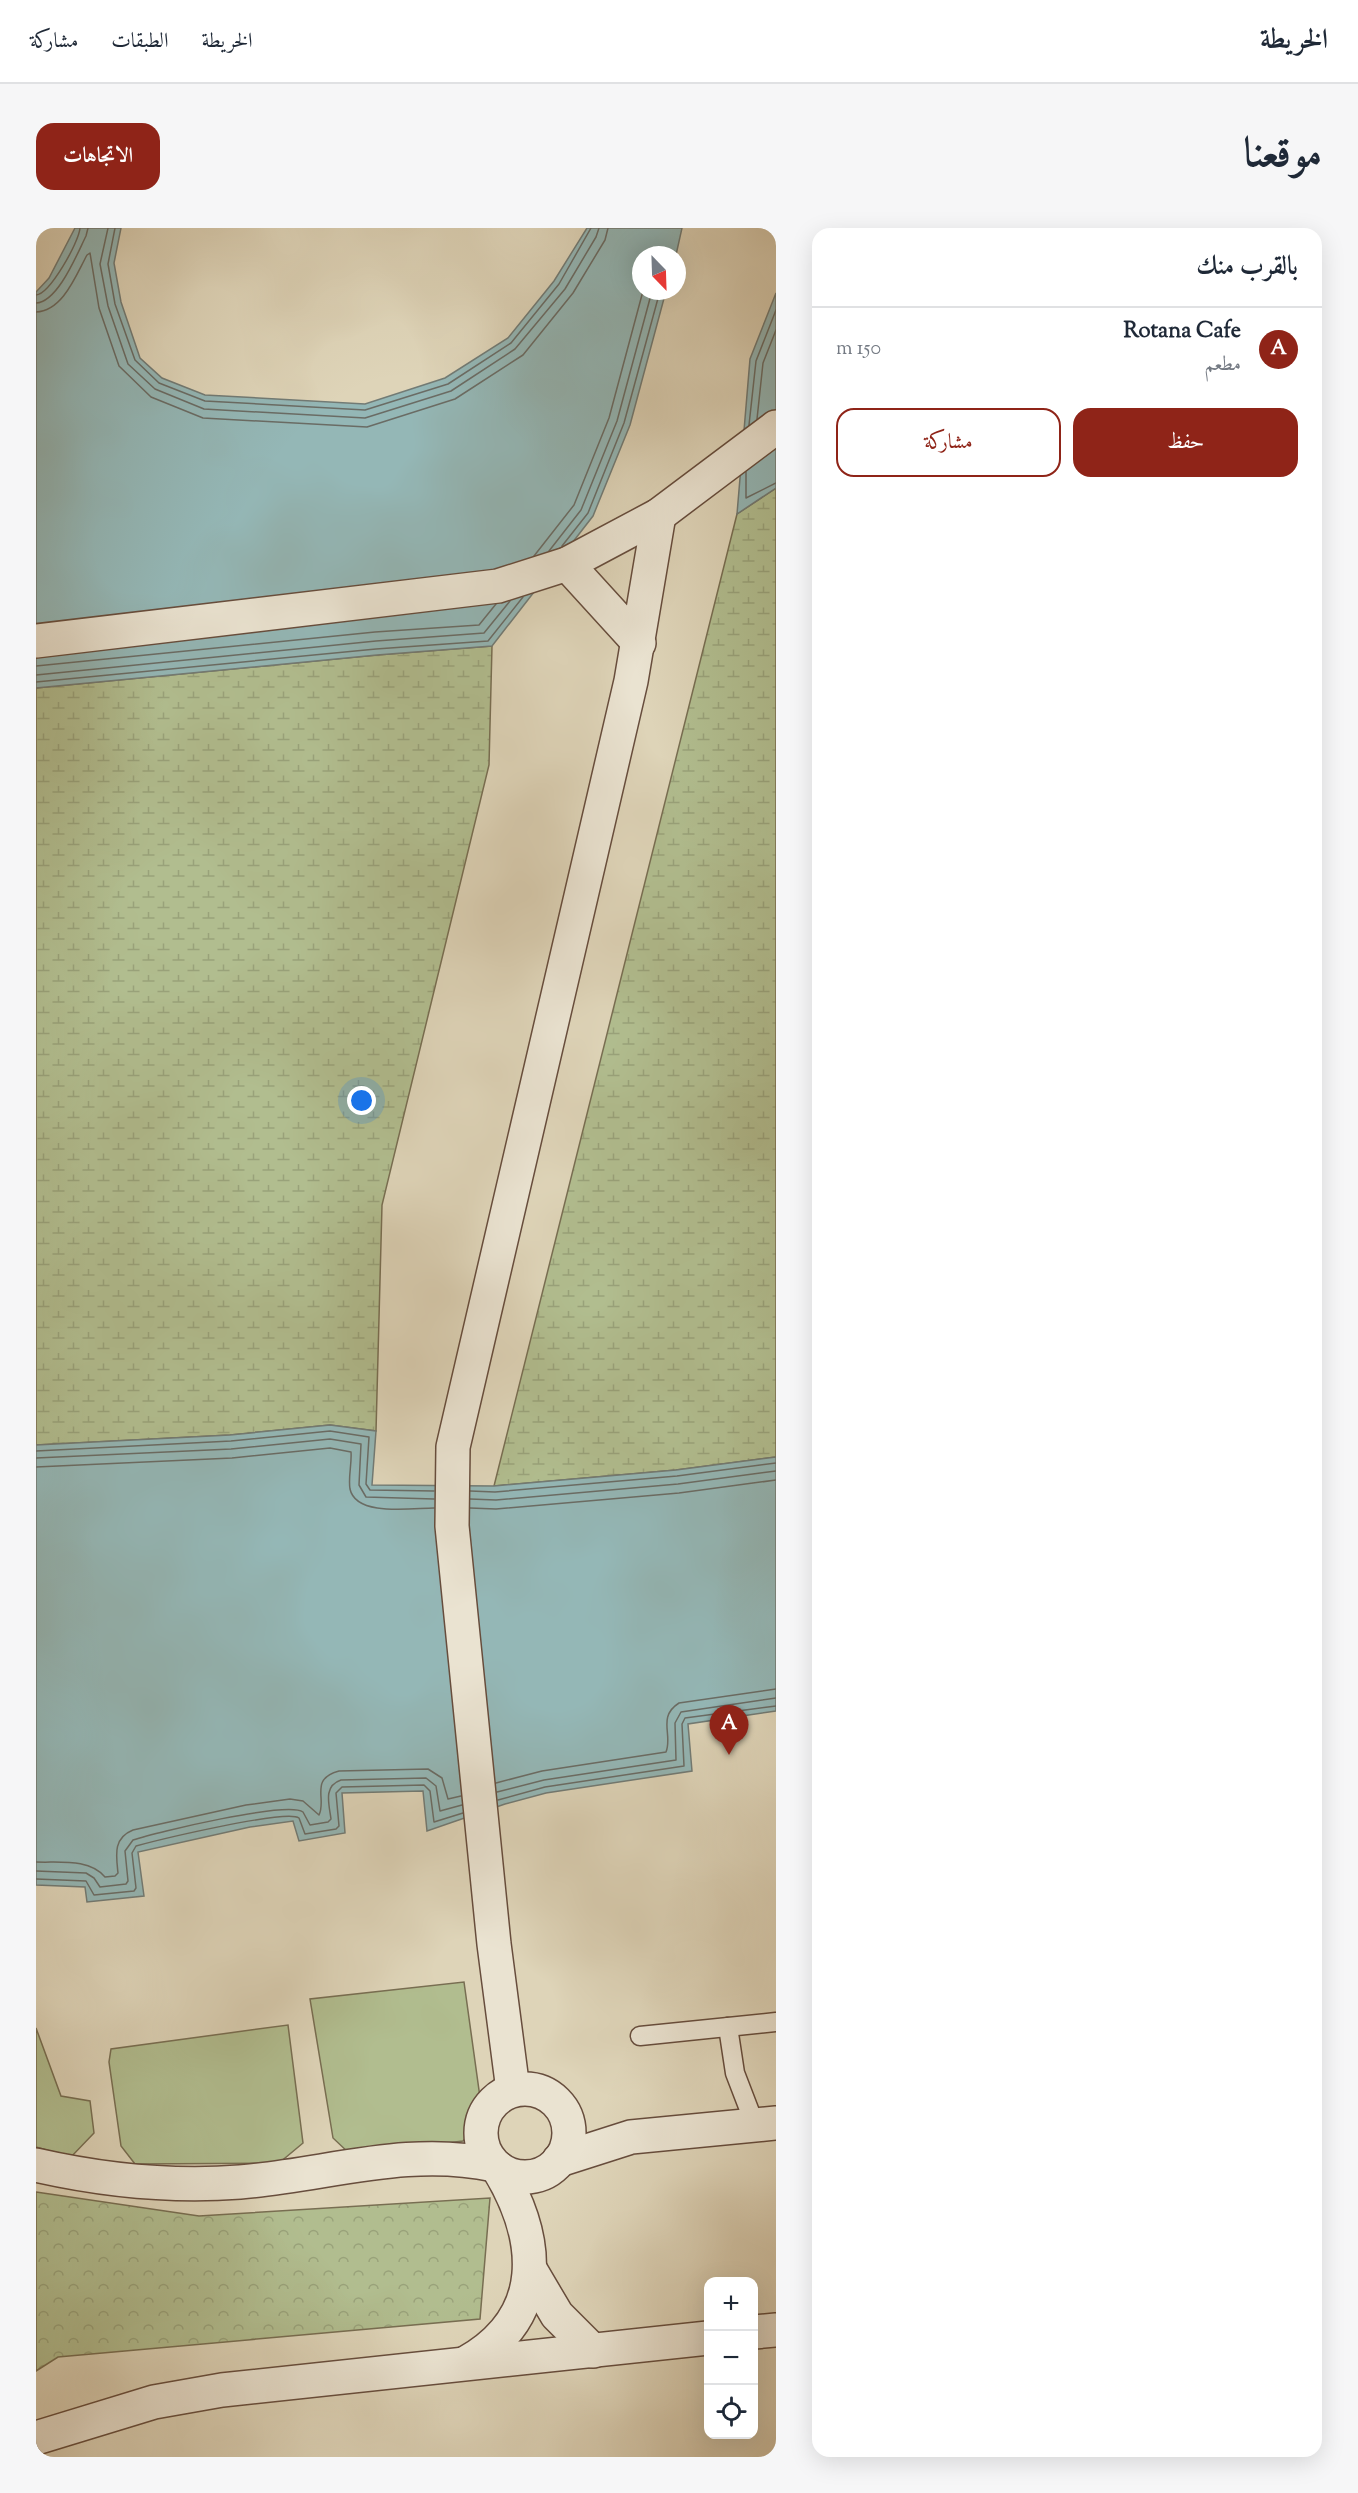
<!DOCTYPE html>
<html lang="ar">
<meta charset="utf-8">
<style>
:root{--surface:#fff;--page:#f6f6f7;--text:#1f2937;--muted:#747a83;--line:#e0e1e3;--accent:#8f2418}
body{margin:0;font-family:"Sorts Mill Goudy",Amiri,serif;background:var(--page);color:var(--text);direction:rtl}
.controls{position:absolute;right:18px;bottom:18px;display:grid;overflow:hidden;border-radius:12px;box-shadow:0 6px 24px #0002}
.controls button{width:54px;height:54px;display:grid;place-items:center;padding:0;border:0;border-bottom:2px solid var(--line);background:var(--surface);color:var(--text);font:30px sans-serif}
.compass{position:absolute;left:596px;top:18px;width:54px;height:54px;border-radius:50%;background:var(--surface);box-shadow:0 6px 24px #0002;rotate:157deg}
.you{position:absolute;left:326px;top:873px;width:21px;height:21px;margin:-15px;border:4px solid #fff;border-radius:50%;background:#1a73e8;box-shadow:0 0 0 9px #1a73e833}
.badge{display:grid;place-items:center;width:39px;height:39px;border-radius:50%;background:var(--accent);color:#fff;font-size:20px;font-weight:700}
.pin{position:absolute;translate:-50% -50px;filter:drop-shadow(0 2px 3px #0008)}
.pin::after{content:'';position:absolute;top:32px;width:21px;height:18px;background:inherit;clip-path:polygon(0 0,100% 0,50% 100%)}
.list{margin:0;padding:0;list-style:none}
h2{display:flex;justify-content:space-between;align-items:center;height:78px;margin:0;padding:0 24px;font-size:26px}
h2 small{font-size:20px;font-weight:400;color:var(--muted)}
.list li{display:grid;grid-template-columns:39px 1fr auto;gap:18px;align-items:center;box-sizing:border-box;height:84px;padding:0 24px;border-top:2px solid var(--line)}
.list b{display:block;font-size:22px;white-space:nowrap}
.list p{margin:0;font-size:20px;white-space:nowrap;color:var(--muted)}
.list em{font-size:20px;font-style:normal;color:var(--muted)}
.actions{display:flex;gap:12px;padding:18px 24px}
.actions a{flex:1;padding:14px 0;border:2px solid var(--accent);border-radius:18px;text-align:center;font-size:21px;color:var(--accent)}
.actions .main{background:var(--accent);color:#fff}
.icon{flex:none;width:33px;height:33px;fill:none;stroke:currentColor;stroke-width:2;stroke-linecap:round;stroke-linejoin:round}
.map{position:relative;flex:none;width:740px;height:2229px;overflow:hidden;direction:ltr;border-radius:18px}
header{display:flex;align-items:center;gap:36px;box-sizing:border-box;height:84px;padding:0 30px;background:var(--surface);border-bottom:2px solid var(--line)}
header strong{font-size:28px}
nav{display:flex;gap:33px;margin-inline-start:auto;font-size:21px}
.intro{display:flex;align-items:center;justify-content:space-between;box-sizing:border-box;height:144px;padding:0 36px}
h1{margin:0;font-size:42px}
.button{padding:15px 27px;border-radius:18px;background:var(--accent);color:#fff;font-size:21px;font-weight:700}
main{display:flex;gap:36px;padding:0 36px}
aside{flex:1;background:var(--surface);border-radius:18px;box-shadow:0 6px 24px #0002}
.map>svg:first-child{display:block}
</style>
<header>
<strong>الخريطة</strong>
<nav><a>الخريطة</a><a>الطبقات</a><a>مشاركة</a></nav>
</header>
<div class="intro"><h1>موقعنا</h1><a class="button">الاتجاهات</a></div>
<main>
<aside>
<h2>بالقرب منك<small></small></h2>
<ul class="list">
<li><span class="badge">A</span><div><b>Rotana Cafe</b><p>مطعم</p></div><em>150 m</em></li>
</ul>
<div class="actions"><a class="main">حفظ</a><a>مشاركة</a></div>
</aside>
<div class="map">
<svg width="740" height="2229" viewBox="0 0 740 2229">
<defs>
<pattern id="forest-crowns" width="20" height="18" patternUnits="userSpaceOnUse" patternTransform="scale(1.5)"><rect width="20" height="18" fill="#b1bd8f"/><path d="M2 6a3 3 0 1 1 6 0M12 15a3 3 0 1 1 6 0" fill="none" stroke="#99a27a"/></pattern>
<pattern id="wetland-marsh" width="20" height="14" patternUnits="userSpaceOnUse" patternTransform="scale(1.5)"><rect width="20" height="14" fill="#b1bd8f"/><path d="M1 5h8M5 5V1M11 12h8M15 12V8" fill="none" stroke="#99a27a"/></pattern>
</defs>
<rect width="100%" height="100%" fill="#ded4b8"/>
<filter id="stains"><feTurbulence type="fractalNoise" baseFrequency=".00333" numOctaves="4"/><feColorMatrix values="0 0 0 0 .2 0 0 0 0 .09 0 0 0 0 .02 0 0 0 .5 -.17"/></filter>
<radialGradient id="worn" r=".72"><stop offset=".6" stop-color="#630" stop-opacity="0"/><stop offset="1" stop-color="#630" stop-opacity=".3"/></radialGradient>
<path fill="url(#forest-crowns)" stroke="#786e52" stroke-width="1.5" d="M0 1964 163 1988 454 1970 444 2091 22 2129 0 2143Z"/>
<g fill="url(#wetland-marsh)" stroke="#786e52" stroke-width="1.5">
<path d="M740 260V1229L640 1242 458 1258 701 286Z"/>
<path d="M456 418 453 537 346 977 340 1203 294 1197 194 1207 0 1217V460L341 427Z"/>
</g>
<g fill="#b1bd8f" stroke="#786e52" stroke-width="1.5">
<path d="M428 1754 447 1891 427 1913 315 1927 297 1910 274 1771Z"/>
<path d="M252 1797 267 1915 243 1935 99 1936 85 1918 73 1834 75 1821Z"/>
<path d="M0 1800 25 1868 54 1873 58 1905 35 1929 0 1919Z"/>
</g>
<g fill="#94b7b6" stroke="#727b75" stroke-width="1.5">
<path d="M39 0H85L78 35 85 74 104 130 126 150 169 167 329 176 409 150 472 110 518 53 551 0H646L640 27H605V63H630L594 197 557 288 456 418 341 427 0 460V64L13 50Z"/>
<path d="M740 65V260L701 286 714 131Z"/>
<path d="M294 1197 340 1203 336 1257 458 1258 640 1242 740 1229V1483L652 1496 656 1543 510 1565 469 1576 391 1603 387 1563 306 1565 309 1605 263 1613 257 1593 214 1599 102 1624 108 1668 51 1674 49 1659 0 1657V1217L194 1207Z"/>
</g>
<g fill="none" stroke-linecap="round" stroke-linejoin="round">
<g stroke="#6a6c65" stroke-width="1.5">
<path d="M72 0 64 36 72 78 92 136 119 161 168 181 329 190 415 163 479 121 529 61 560 9 563 0"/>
<path d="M79 0 72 36 79 76 99 132 123 155 169 173 329 182 412 156 475 115 523 56 555 0"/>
<path d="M0 67C14 66 43 14 44 0"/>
<path d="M0 75C22 74 41 26 50 8L52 0"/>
<path d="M0 84C27 83 40 47 51 27L54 25 63 80 83 138 115 169 167 190 331 199 419 171 487 127 537 65 569 12 572 0"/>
<path d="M721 191 727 135 740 102"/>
<path d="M713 197 720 133 740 82"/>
<path d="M710 244V270L740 255"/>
<path d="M526 318 552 285 588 195 624 63"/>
<path d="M513 323 545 282 581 193 616 63"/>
<path d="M498 328 538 277 573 190 607 63"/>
<path d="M0 438 339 404 443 397 460 376"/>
<path d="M0 447 340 413 448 405 474 373"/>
<path d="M0 454 340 421 452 413 487 369"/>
<path d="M0 1223 195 1213 294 1203 333 1209 330 1256 334 1262 398 1263"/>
<path d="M0 1230 195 1221 294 1211 325 1216 323 1257 330 1269 398 1271"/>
<path d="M0 1239 196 1230 294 1220 315 1224C316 1236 312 1249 314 1261 320 1289 376 1280 398 1280"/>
<path d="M434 1263 459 1264 641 1248 740 1235"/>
<path d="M434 1271 460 1272 642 1256 740 1243"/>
<path d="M434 1280 460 1281 643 1265 740 1252"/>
<path d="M460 1555 506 1543 630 1524C637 1507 621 1489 643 1475L740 1461"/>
<path d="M461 1564 508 1552 640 1532 639 1495 645 1484 740 1470"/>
<path d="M462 1572 509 1559 648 1538 646 1496 649 1490 740 1478"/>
<path d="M0 1634C23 1635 53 1630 69 1649L79 1648 82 1645C80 1627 77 1610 97 1602L210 1577 254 1571 267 1573 283 1587C291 1571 273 1551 303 1543L392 1541 406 1550 412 1571 425 1568"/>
<path d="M0 1643 50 1645 58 1650 64 1659 90 1656 92 1653 89 1623 97 1612C121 1604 251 1573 267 1584L274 1597 292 1594 295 1591C293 1576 287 1558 305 1552L390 1550 400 1558 404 1583 426 1577"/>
<path d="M0 1651 50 1653 58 1667 98 1663 100 1660 96 1625 100 1618C122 1612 250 1581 263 1590L269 1606 300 1601 303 1598 300 1565 306 1559 388 1557 394 1563 398 1594 427 1585"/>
</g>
<g stroke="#674d3d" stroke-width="21">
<g id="lane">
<path d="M692 1799 699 1845 719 1897"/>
<path d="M604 1808 740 1794"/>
</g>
</g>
<g stroke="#674d3d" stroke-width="36">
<g id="street">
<path d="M531 336 603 415"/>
<path d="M0 413 462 358 531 336 623 287 740 199"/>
<circle cx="489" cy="1905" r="44"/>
<path d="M477 1862 458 1716 416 1298 417 1219 595 453 623 287"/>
<path d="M523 1932 595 1909 740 1895"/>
<path d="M0 1937C66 1952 137 1959 204 1954 290 1947 372 1918 458 1937"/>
<path d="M495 2043 521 2087 557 2123"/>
<path d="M718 2104 740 2102"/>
<path d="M430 2135C512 2089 505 2011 462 1940"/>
<path d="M0 2210 118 2174 186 2162 672 2110"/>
</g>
</g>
<use href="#lane" stroke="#eae3d1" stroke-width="18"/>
<use href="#street" stroke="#eae3d1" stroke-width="33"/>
</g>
<rect width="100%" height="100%" filter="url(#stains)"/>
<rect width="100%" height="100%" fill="url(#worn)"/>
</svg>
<div class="controls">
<button>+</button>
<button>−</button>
<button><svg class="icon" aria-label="locate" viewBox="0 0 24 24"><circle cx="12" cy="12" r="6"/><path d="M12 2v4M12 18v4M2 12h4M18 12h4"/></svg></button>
</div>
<svg class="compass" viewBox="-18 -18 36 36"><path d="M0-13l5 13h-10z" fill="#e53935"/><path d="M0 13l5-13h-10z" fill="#747a83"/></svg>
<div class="you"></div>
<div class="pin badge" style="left:693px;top:1527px">A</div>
</div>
</main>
